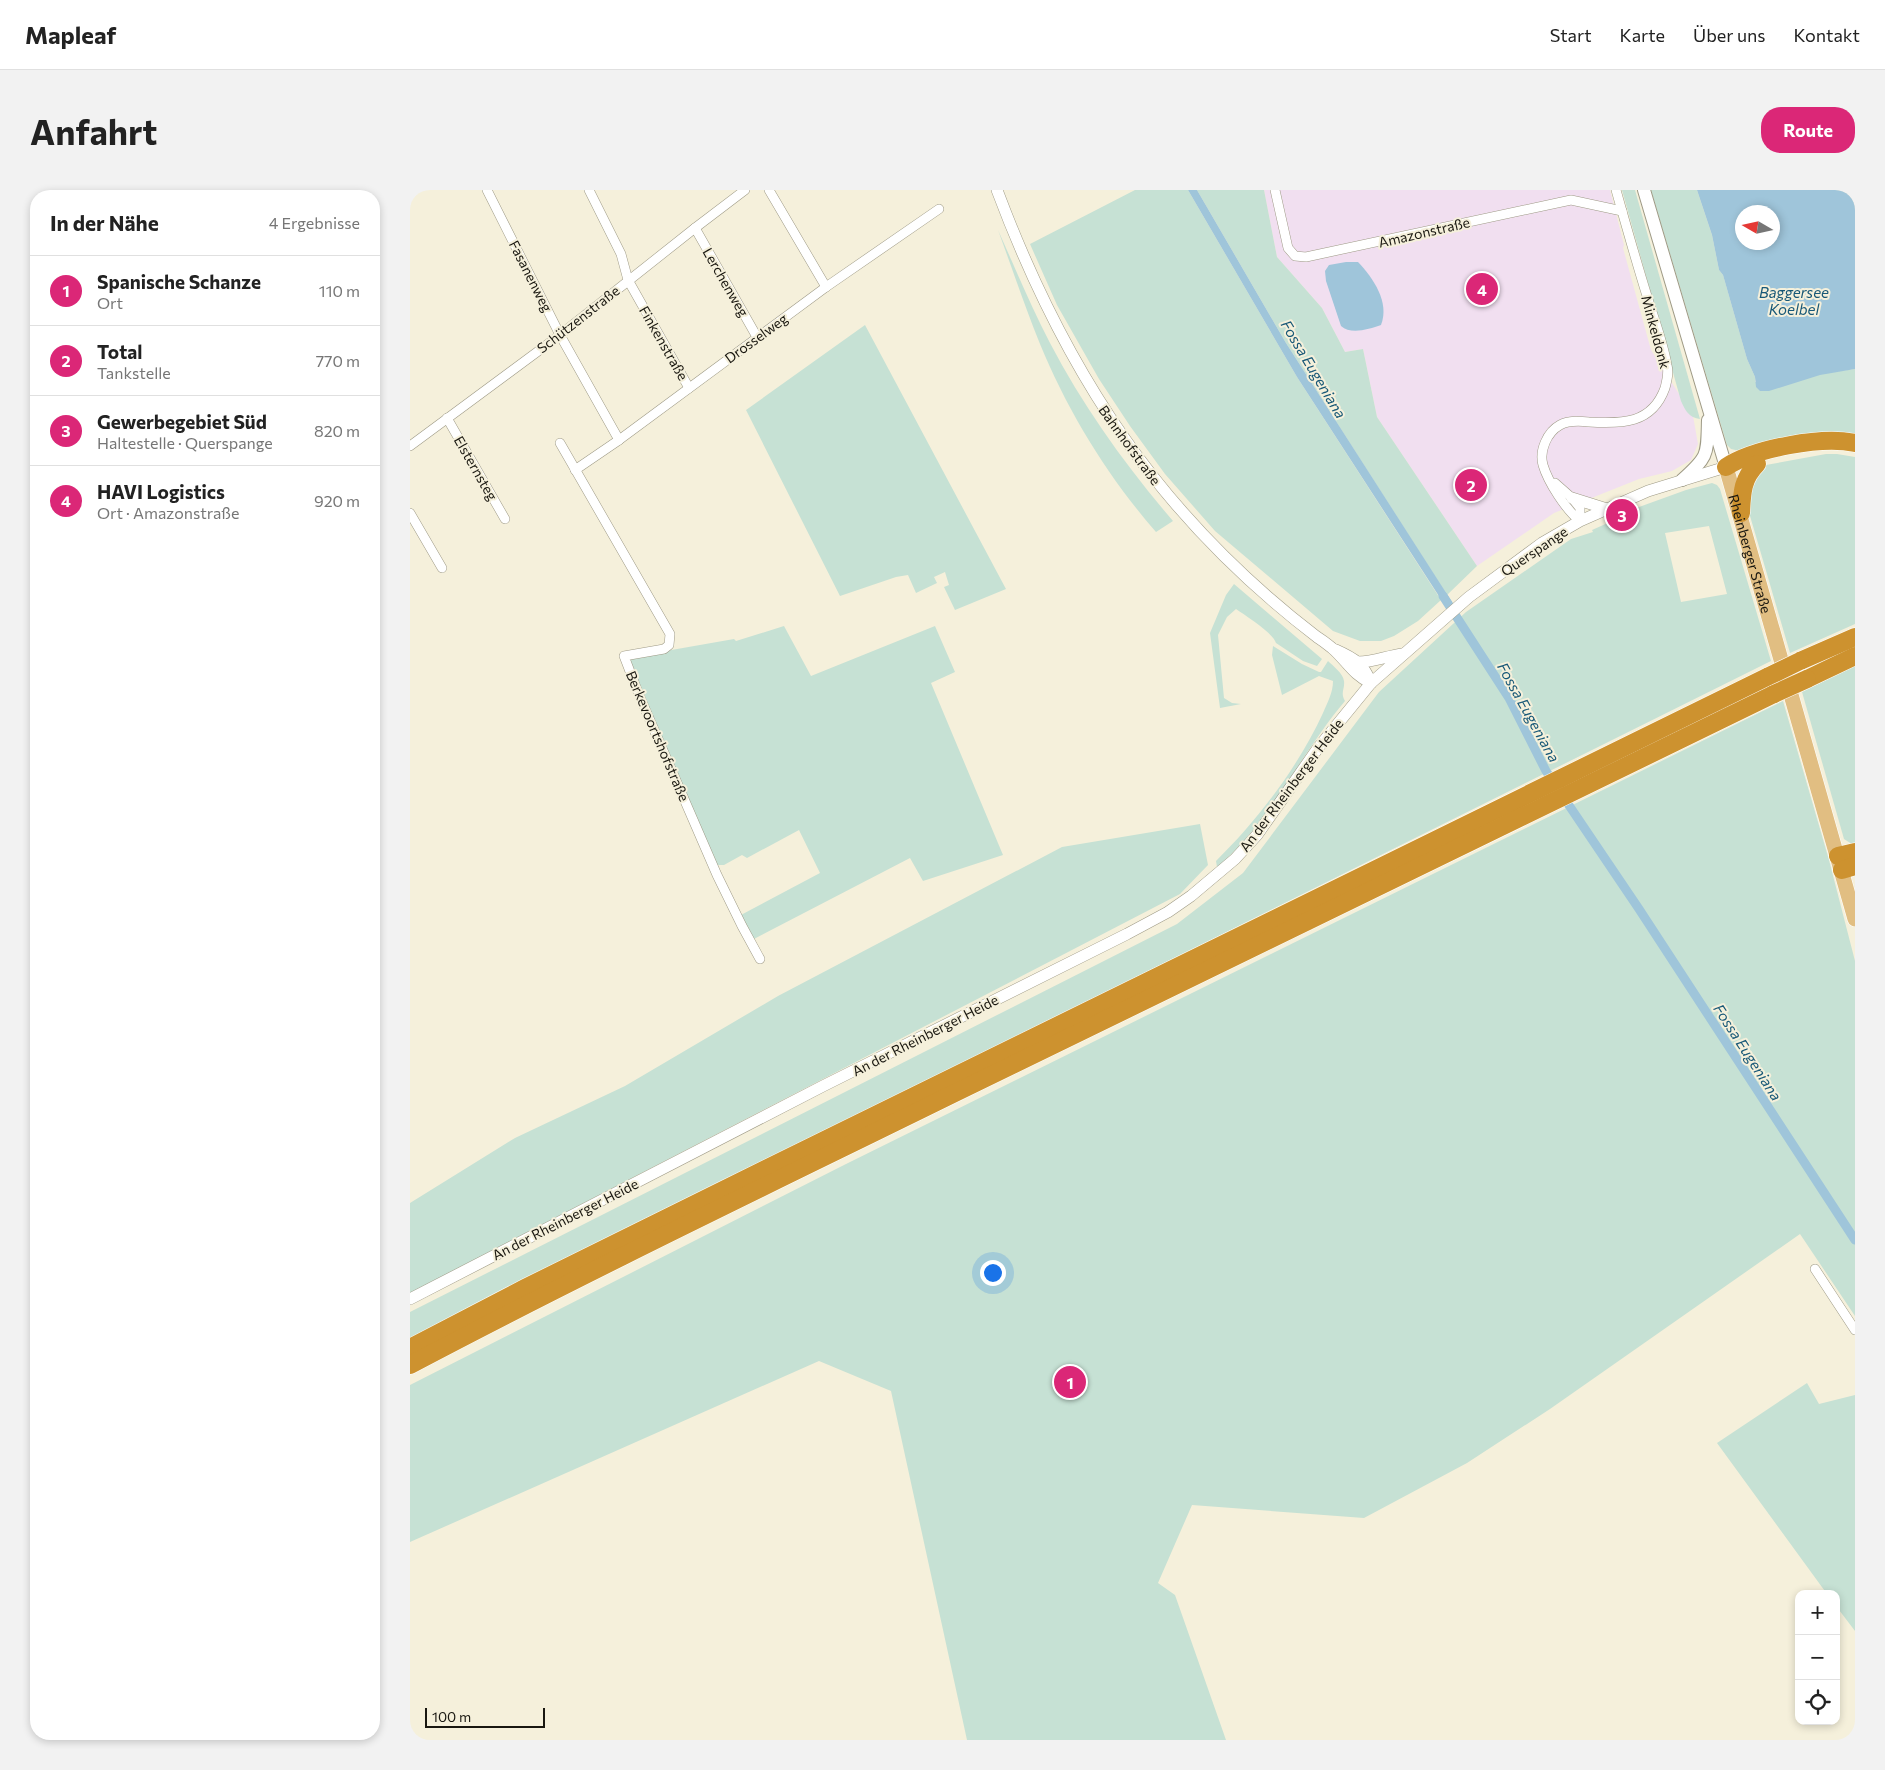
<!DOCTYPE html>
<html lang="de">
<meta charset="utf-8">
<style>
:root{--surface:#fff;--page:#f2f2f2;--text:#222;--muted:#767676;--line:#e0e0e0;--accent:#db2777}
body{margin:0;font-family:Commissioner,sans-serif;background:var(--page);color:var(--text)}
.controls{position:absolute;right:15px;bottom:15px;display:grid;overflow:hidden;border-radius:10px;box-shadow:0 2px 8px #0003}
.controls button{width:45px;height:45px;display:grid;place-items:center;padding:0;border:0;border-bottom:1px solid var(--line);background:var(--surface);color:var(--text);font:25px sans-serif}
.compass{position:absolute;left:1325px;top:15px;width:45px;height:45px;border-radius:50%;background:var(--surface);box-shadow:0 2px 8px #0003;rotate:279deg}
.scale{position:absolute;left:15px;bottom:12px;width:120px;box-sizing:border-box;padding-left:5px;border:2px solid #191710;border-top:0;font-size:14px;line-height:18px;white-space:nowrap;color:#191710;-webkit-text-stroke:4px #f5f0db;paint-order:stroke}
.you{position:absolute;left:582px;top:1082px;width:18px;height:18px;margin:-12px;border:4px solid #fff;border-radius:50%;background:#1a73e8;box-shadow:0 0 0 8px #1a73e833}
.badge{display:grid;place-items:center;width:32px;height:32px;border-radius:50%;background:var(--accent);color:#fff;font-size:16px;font-weight:700}
.pin{position:absolute;translate:-50% -50%;border:2px solid #fff;box-shadow:0 1px 5px #0006}
.list{margin:0;padding:0;list-style:none}
h2{display:flex;justify-content:space-between;align-items:center;height:65px;margin:0;padding:0 20px;font-size:21px}
h2 small{font-size:16px;font-weight:400;color:var(--muted)}
.list li{display:grid;grid-template-columns:32px 1fr auto;gap:15px;align-items:center;box-sizing:border-box;height:70px;padding:0 20px;border-top:1px solid var(--line)}
.list b{display:block;font-size:19px;white-space:nowrap}
.list p{margin:0;font-size:16px;white-space:nowrap;color:var(--muted)}
.list em{font-size:16px;font-style:normal;color:var(--muted)}
.icon{flex:none;width:28px;height:28px;fill:none;stroke:currentColor;stroke-width:2;stroke-linecap:round;stroke-linejoin:round}
.map{position:relative;flex:none;width:1445px;height:1550px;overflow:hidden;border-radius:20px}
header{display:flex;align-items:center;gap:30px;box-sizing:border-box;height:70px;padding:0 25px;background:var(--surface);border-bottom:1px solid var(--line)}
header strong{font-size:24px}
nav{display:flex;gap:28px;margin-inline-start:auto;font-size:18px}
.intro{display:flex;align-items:center;justify-content:space-between;box-sizing:border-box;height:120px;padding:0 30px}
h1{margin:0;font-size:35px}
.button{padding:12px 22px;border-radius:20px;background:var(--accent);color:#fff;font-size:18px;font-weight:700}
main{display:flex;gap:30px;padding:0 30px}
aside{flex:1;background:var(--surface);border-radius:20px;box-shadow:0 2px 8px #0003}
.map>svg:first-child{display:block}
</style>
<header>
<strong>Mapleaf</strong>
<nav><a>Start</a><a>Karte</a><a>Über uns</a><a>Kontakt</a></nav>
</header>
<div class="intro"><h1>Anfahrt</h1><a class="button">Route</a></div>
<main>
<aside>
<h2>In der Nähe<small>4 Ergebnisse</small></h2>
<ul class="list">
<li><span class="badge">1</span><div><b>Spanische Schanze</b><p>Ort</p></div><em>110 m</em></li>
<li><span class="badge">2</span><div><b>Total</b><p>Tankstelle</p></div><em>770 m</em></li>
<li><span class="badge">3</span><div><b>Gewerbegebiet Süd</b><p>Haltestelle · Querspange</p></div><em>820 m</em></li>
<li><span class="badge">4</span><div><b>HAVI Logistics</b><p>Ort · Amazonstraße</p></div><em>920 m</em></li>
</ul>
</aside>
<div class="map">
<svg width="1445" height="1550" viewBox="0 0 1445 1550">
<rect width="100%" height="100%" fill="#f5f0db"/>
<path fill="#f1dff0" d="M854 0H1200L1214 55 1213 58 1241 160 1283 226 1288 254 1281 270 1262 281 1229 289 1144 323 1067 376 967 227 953 159 935 162 912 118 867 67Z"/>
<g fill="#c6e1d4" fill-rule="evenodd">
<path d="M725 0H778L887 187 1031 410 1008 431 984 446 971 451H950L923 441 805 341 755 284 720 236 689 189 647 115 620 54Z"/>
<path d="M787 0H854L867 67 912 118 935 162 953 159 967 227 1067 376 1037 405 876 153Z"/>
<path d="M1212 0H1225L1290 229C1279 228 1275 220 1271 211Z"/>
<path d="M1241 0H1287L1302 45 1309 80 1313 85 1337 169 1345 187V192L1445 179V248L1330 261 1321 259 1317 255Z"/>
<path d="M588 40C605 78 621 116 640 153 674 218 716 276 763 331L746 342C698 287 658 222 630 154 615 117 602 78 588 40Z"/>
<path d="M455 135 596 399 545 420 534 397 539 395 535 382 524 387 527 393 506 403 498 385 486 387 430 406 336 220Z"/>
<path d="M1416 264H1427L1445 267V434L1380 463 1338 319 1337 295 1350 277 1356 275Z"/>
<path d="M1302 293 1307 295 1310 299 1361 471 0 1148V1122L767 734 833 683 969 502 1056 422 1161 349 1183 342 1182 340 1218 324V321L1276 300ZM1299 336 1317 404 1271 412 1255 343Z"/>
<path d="M824 394 912 469 907 476 893 471 866 453C862 442 836 426 826 419L817 427 808 445 814 508 822 513 831 514 810 518 800 443 816 405Z"/>
<path d="M374 436 401 486 525 436 545 482 521 493 593 665 513 691 500 668 342 750 329 726 410 683 389 640 337 668 332 665 314 675H307L220 473 222 468 233 465 324 449 326 451Z"/>
<path d="M863 456 892 474 909 482H911L918 471C923 476 933 483 934 491 935 499 930 503 935 511 890 564 862 631 807 677L806 671C848 630 888 577 913 523 917 513 923 503 923 491L909 486 872 505 862 465Z"/>
<path d="M1445 476V656L1434 649 1392 502Z"/>
<path d="M1373 511 1419 670 1445 771V1126L1390 1044 1140 1219 1057 1273 954 1328 782 1315 748 1393 765 1405 816 1550H557L481 1201 409 1171 0 1352V1195L436 974Z"/>
<path d="M790 634 798 675 770 704 0 1103V1013L105 948 215 896 368 806 652 657Z"/>
<path d="M1397 1193 1409 1214 1445 1205V1441L1426 1416V1404H1417L1307 1253Z"/>
</g>
<g fill="#9fc5da" fill-rule="evenodd">
<path d="M778 0H787L876 153 1042 412 1036 417 887 187Z"/>
<path d="M1287 0H1445V179L1410 185 1359 201H1350L1346 197 1345 187 1337 169 1313 85 1309 80 1302 45ZM1362 22V52H1332V22Z"/>
<path d="M936 72H948C963 88 980 112 971 135 959 139 941 145 931 136L916 91 915 81 919 75Z"/>
</g>
<g fill="none" stroke-linecap="round" stroke-linejoin="round">
<g stroke="#9fc5da" stroke-width="9">
<path d="M1033 406 1099 508 1136 581 1145 594"/>
<path d="M1152 605 1229 719 1445 1050"/>
</g>
<g stroke="#9e9a86" stroke-width="10">
<g id="minor">
<path d="M77 0 150 145 209 250"/>
<path d="M179 0 211 64 218 90 279 198"/>
<path d="M359 0 416 97"/>
<path d="M865 0 878 58 885 66 896 67 1161 10 1212 21"/>
<path d="M285 38 347 147"/>
<path d="M37 228 95 329"/>
<path d="M150 253 260 444 259 455 254 459 214 466 229 505 307 685 332 736 350 769"/>
<path d="M0 256 150 145 285 38 335 0"/>
<path d="M165 280 209 250 416 97 529 19"/>
<path d="M1145 293 1162 308 1170 318V331"/>
<path d="M0 323 32 378"/>
<path d="M1170 331C1156 320 1138 292 1133 275 1129 261 1137 242 1150 235 1159 230 1170 231 1179 232 1212 234 1242 234 1255 198 1257 190 1259 183 1257 175 1253 152 1244 129 1237 106 1226 71 1216 35 1206 0"/>
<path d="M1405 1079 1445 1140"/>
</g>
</g>
<g stroke="#9e9a86" stroke-width="12">
<g id="tertiary">
<path d="M587 0C656 184 749 326 907 447 912 450 917 454 922 458 936 470 943 485 961 493"/>
<path d="M1162 308 1197 319"/>
<path d="M926 460C944 468 954 474 961 493"/>
<path d="M948 472C965 472 976 466 993 464"/>
<path d="M0 1109 413 896 717 744 758 722 781 706 825 669 847 645 908 558 961 493 1059 407 1132 353 1170 331 1238 301 1316 277"/>
</g>
</g>
<g stroke="#9e9a86" stroke-width="14">
<g id="secondary">
<path d="M1234 0 1316 277"/>
<path d="M1272 290C1299 266 1297 265 1298 230"/>
</g>
</g>
<g stroke="#fff" stroke-width="16">
<g id="primary">
<path id="s1" d="M1316 277 1445 729"/>
</g>
</g>
<g stroke="#fff" stroke-width="19">
<g id="motorway">
<path d="M1316 277C1345 258 1412 246 1445 253"/>
<path d="M1331 323C1332 303 1332 289 1347 274"/>
<path d="M1390 471 1445 447"/>
<path d="M1397 489 1445 466"/>
<path d="M1428 666 1445 662"/>
<path d="M1432 680 1445 676"/>
<path d="M0 1158 115 1098 311 1001 1359 486"/>
<path d="M0 1175C180 1080 364 992 547 902 819 769 1091 636 1364 504"/>
</g>
</g>
<use href="#minor" stroke="#fff" stroke-width="9"/>
<use href="#tertiary" stroke="#fff" stroke-width="11"/>
<use href="#secondary" stroke="#fff" stroke-width="12"/>
<use href="#primary" stroke="#e1be82" stroke-width="15"/>
<use href="#motorway" stroke="#cd922f" stroke-width="18"/>
<g stroke="#fff" stroke-width="19" stroke-linecap="butt">
<g id="motorway-bridge">
<path d="M1359 486 1390 471"/>
<path d="M1364 504 1397 489"/>
</g>
</g>
<use href="#motorway-bridge" stroke="#cd922f" stroke-width="18"/>
</g>
<g text-anchor="middle" dominant-baseline="central" stroke-width="4" stroke-linejoin="round" paint-order="stroke">
<g font-size="14" fill="#191710" stroke="#f5f0db">
<text transform="translate(1014 42) rotate(-13)">Amazonstraße</text>
<text transform="translate(121 86) rotate(63)">Fasanenweg</text>
<text transform="translate(316 92) rotate(60)">Lerchenweg</text>
<text transform="translate(168 129) rotate(-38)">Schützenstraße</text>
<text transform="translate(1246 142) rotate(75)">Minkeldonk</text>
<text transform="translate(346 148) rotate(-36)">Drosselweg</text>
<text transform="translate(254 153) rotate(60)">Finkenstraße</text>
<text transform="translate(720 255) rotate(54)">Bahnhofstraße</text>
<text transform="translate(66 278) rotate(60)">Elsternsteg</text>
<text transform="translate(1124 361) rotate(-34)">Querspange</text>
<text stroke="none"><textPath href="#s1" startOffset="90">Rheinberger Straße</textPath></text>
<text transform="translate(248 546) rotate(67)">Berkevoortshofstraße</text>
<text transform="translate(881 595) rotate(-53)">An der Rheinberger Heide</text>
<text transform="translate(515 845) rotate(-27)">An der Rheinberger Heide</text>
<text transform="translate(155 1029) rotate(-27)">An der Rheinberger Heide</text>
</g>
<g font-size="15" font-style="italic" fill="#185877" stroke="#f5f0db">
<text x="1384" y="102">Baggersee<tspan x="1384" dy="17">Koelbel</tspan></text>
<text transform="translate(904 179) rotate(59)">Fossa Eugeniana</text>
<text transform="translate(1119 522) rotate(61)">Fossa Eugeniana</text>
<text transform="translate(1338 862) rotate(57)">Fossa Eugeniana</text>
</g>
</g>
</svg>
<div class="controls">
<button>+</button>
<button>−</button>
<button><svg class="icon" aria-label="locate" viewBox="0 0 24 24"><circle cx="12" cy="12" r="6"/><path d="M12 2v4M12 18v4M2 12h4M18 12h4"/></svg></button>
</div>
<svg class="compass" viewBox="-18 -18 36 36"><path d="M0-13l5 13h-10z" fill="#e53935"/><path d="M0 13l5-13h-10z" fill="#767676"/></svg>
<div class="scale">100 m</div>
<div class="you"></div>
<div class="pin badge" style="left:660px;top:1192px">1</div>
<div class="pin badge" style="left:1061px;top:295px">2</div>
<div class="pin badge" style="left:1212px;top:325px">3</div>
<div class="pin badge" style="left:1072px;top:99px">4</div>
</div>
</main>
